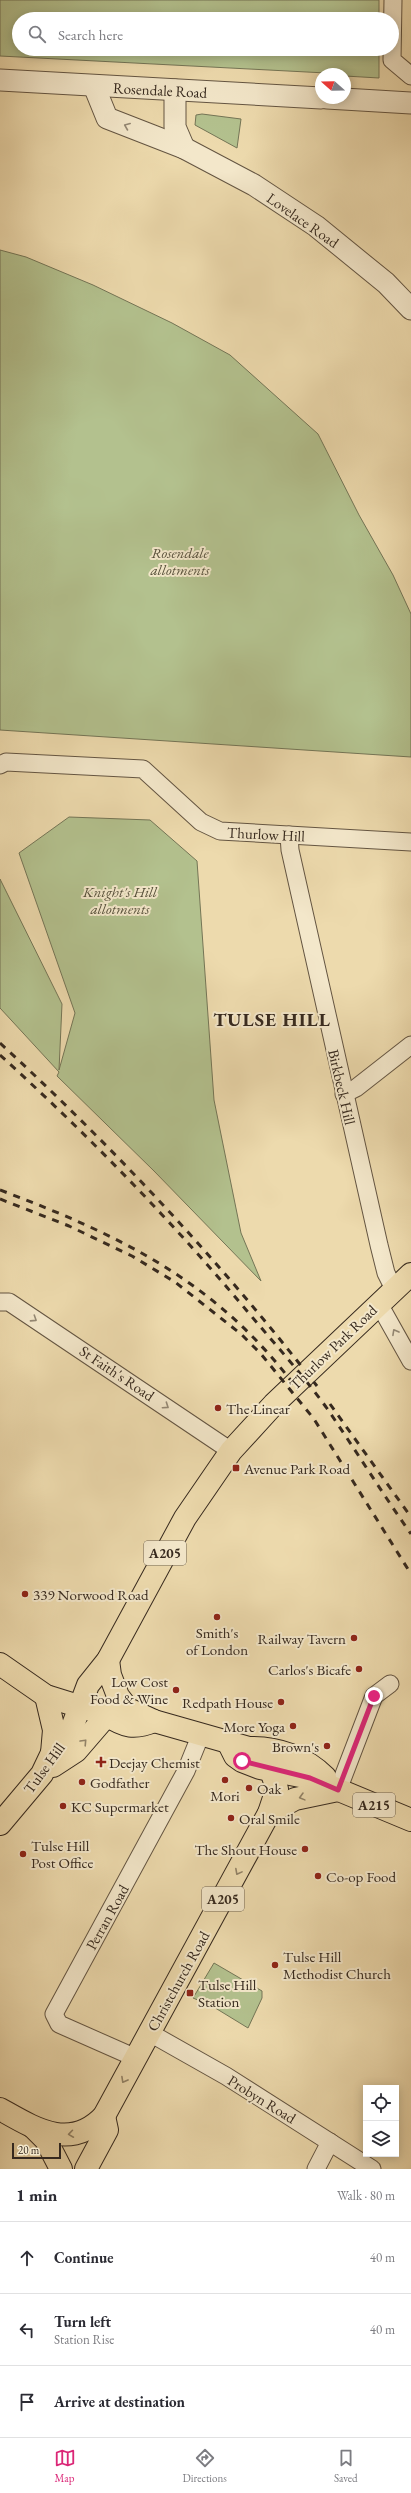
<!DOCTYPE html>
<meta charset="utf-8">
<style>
:root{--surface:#fff;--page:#f2f2f3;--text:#2b2b33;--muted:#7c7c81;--line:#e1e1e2;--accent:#db2777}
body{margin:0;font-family:"EB Garamond",serif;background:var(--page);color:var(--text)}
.controls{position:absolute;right:12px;bottom:12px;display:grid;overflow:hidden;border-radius:0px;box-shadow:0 2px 10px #0003}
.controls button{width:36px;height:36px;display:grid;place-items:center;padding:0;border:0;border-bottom:1px solid var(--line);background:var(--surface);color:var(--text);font:20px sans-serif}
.compass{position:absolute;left:315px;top:68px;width:36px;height:36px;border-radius:50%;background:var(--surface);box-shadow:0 2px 10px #0003;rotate:290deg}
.scale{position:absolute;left:12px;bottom:10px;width:49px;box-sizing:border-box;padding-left:4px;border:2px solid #36291e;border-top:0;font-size:11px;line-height:14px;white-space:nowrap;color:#36291e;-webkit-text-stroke:3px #f3e7ca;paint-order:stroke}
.stop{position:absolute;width:12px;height:12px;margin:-9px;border:3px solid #db2777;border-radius:50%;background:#fff}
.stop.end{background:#db2777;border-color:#fff;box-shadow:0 1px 4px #0008}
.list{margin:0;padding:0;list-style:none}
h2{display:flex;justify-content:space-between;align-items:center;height:52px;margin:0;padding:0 16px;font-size:17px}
h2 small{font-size:13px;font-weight:400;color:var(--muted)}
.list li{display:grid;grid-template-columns:26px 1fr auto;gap:12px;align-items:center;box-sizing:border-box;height:72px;padding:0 16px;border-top:1px solid var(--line)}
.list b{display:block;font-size:15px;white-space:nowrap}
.list p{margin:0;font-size:13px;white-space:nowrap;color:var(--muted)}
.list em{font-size:13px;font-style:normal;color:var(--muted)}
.icon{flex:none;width:22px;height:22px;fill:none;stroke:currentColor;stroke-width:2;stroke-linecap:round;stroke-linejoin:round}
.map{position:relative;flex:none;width:411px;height:2169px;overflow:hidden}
.search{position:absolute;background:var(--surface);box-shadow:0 2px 10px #0003;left:12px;right:12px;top:12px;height:44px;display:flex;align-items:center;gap:10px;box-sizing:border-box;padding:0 14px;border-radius:22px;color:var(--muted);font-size:15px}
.sheet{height:268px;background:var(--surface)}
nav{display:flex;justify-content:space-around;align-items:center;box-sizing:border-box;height:56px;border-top:1px solid var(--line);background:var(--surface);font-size:11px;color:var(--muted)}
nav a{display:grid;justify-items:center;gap:2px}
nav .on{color:var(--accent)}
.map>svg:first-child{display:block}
</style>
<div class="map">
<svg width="411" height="2169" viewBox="0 0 411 2169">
<rect width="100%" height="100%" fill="#eddaad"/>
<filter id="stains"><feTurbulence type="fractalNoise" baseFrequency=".005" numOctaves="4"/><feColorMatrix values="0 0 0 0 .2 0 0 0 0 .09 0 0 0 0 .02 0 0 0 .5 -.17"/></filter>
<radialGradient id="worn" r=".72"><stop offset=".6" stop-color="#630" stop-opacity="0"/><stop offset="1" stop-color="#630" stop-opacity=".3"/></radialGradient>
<g fill="#b3c18e" stroke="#747556">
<path d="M0 0H379V19H19V49H379V78L345 76V74L0 56Z"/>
<path d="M202 114 241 119 237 148 195 125 196 115Z"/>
<path d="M0 250 26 257 93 285 172 323 230 355 318 434 359 515 393 575 411 614V757L0 730Z"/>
<path d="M69 817 150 820 197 861 214 1100 241 1233 261 1281 154 1171 57 1076 59 1072 0 1008V879L62 1004 59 1070 75 1013 19 853Z"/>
<path d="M214 1963 262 1991V1998L248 2028 212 2006 193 1998Z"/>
</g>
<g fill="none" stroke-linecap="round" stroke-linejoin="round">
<g stroke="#645542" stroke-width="19">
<g id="minor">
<path d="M393 0 392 60 411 76"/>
<path d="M0 765 6 762 143 769 201 822 220 831 411 842"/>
<path d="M289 835 290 850 379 1245 386 1273 394 1289"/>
<path d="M344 1094 356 1088 411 1045"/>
<path d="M0 1302H9L231 1451"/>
<path d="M379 1304 411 1361"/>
<path d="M338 1790 374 1696 390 1684"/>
<path d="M150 2033 226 2076 372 2169"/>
<path d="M136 2058 59 2024 54 2014 186 1771 201 1734"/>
<path d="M316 2169 330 2142"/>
</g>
</g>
<g stroke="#645542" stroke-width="23">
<g id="tertiary">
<path d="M0 80 321 98"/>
<path d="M94 86 107 118 184 148 254 185 316 226 386 283 411 309"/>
<path d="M175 90V127L184 148"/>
<path d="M327 98 411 103"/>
</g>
</g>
<g stroke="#36291e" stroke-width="24">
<g id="primary">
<path d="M0 1664 46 1696 107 1715 125 1709"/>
<path d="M46 1696 54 1730 52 1753"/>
<path d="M107 1715C124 1727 135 1729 154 1721"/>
<path d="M228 1742 235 1756 242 1761 260 1768 310 1778 411 1820"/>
<path d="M249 1748C277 1747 305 1757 325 1777"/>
<path d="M269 1813 295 1799 338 1790"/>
</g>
</g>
<g stroke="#36291e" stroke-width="24">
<g id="trunk">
<path d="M53 1766 76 1751 107 1715"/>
<path d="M0 1824 42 1774 52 1753 70 1733 88 1685 108 1660 185 1518 231 1451 274 1404 411 1274"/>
<path d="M0 2109C34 2128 70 2152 104 2116L269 1813 277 1789 271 1770 259 1754 249 1748 154 1721 128 1709 118 1696 110 1675 108 1660"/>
<path d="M34 2128 46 2140 61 2169"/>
<path d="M86 2169 107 2130 104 2116"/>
</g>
</g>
<use href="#minor" stroke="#f3e7ca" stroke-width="17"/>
<use href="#tertiary" stroke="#f3e7ca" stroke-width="21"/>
<use href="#primary" stroke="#eddaad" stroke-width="22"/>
<use href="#trunk" stroke="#eddaad" stroke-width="22"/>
<g stroke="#36291e" stroke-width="3" stroke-dasharray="7 7" stroke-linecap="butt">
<path d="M0 1043C117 1151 219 1260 317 1386"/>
<path d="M0 1055C88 1135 171 1220 247 1311 274 1343 302 1374 326 1407 355 1449 382 1493 411 1534"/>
<path d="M0 1190C122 1236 218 1282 298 1390"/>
<path d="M0 1199 69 1226 132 1256 175 1282 241 1334 261 1354 314 1419 411 1574"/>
<path d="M330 1404 411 1517"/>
</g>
</g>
<defs><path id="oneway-chevron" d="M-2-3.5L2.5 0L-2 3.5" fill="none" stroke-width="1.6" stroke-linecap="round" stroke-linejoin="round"/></defs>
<g stroke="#948874">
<use href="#oneway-chevron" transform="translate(127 126) rotate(-158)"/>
<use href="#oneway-chevron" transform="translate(34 1319) rotate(33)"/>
<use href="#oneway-chevron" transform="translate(395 1332) rotate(-119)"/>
<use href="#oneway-chevron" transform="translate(166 1406) rotate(34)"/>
</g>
<g stroke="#928266">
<use href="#oneway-chevron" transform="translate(84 1742) rotate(-47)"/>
<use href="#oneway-chevron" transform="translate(302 1797) rotate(165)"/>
<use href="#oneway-chevron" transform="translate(238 1872) rotate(118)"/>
<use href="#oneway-chevron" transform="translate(124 2080) rotate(119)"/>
<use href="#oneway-chevron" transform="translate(71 2134) rotate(172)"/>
</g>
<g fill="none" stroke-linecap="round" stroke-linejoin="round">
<path stroke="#db2777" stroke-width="5" d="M242 1761 310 1778 338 1790 374 1696"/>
</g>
<g fill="#8f2418" stroke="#f3e7ca" stroke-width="1.5">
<circle cx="218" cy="1408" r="4"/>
<rect x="232" y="1464" width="8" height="8" rx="2"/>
<circle cx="25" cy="1594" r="4"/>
<circle cx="217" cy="1617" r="4"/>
<circle cx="354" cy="1638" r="4"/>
<circle cx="359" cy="1669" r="4"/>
<circle cx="176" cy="1690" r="4"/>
<circle cx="281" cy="1702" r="4"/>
<circle cx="293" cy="1726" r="4"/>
<circle cx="327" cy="1746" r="4"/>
<path d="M99 1756h4v4h4v4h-4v4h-4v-4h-4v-4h4z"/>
<circle cx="225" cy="1780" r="4"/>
<circle cx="82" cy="1782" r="4"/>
<circle cx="249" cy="1788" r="4"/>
<circle cx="63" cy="1806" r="4"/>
<circle cx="231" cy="1818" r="4"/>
<circle cx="305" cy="1849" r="4"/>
<circle cx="23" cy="1854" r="4"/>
<circle cx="318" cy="1876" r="4"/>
<circle cx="275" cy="1965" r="4"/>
<rect x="186" y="1989" width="8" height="8" rx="2"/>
</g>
<g text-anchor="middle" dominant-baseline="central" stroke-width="4" stroke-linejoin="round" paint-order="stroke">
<g fill="#f3e7ca" stroke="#6f6252" stroke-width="1">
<rect x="144" y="1541" width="42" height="24" rx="3"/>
<rect x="353" y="1793" width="42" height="24" rx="3"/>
<rect x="202" y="1887" width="42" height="24" rx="3"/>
</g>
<g font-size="14" font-weight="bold" fill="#36291e">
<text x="165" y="1553">A205</text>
<text x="374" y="1805">A215</text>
<text x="223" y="1899">A205</text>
</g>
<g font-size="15" fill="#36291e" stroke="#f3e7ca">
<text transform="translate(160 90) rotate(3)">Rosendale Road</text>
<text transform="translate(303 220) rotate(35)">Lovelace Road</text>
<text transform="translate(266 834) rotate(3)">Thurlow Hill</text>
<text transform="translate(342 1087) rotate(77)">Birkbeck Hill</text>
<text transform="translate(333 1347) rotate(-44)">Thurlow Park Road</text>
<text transform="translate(117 1373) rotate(34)">St Faith's Road</text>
<text transform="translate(44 1768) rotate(-54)">Tulse Hill</text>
<text transform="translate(107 1917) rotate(-61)">Perran Road</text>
<text transform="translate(178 1981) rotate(-61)">Christchurch Road</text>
<text transform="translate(262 2099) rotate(32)">Probyn Road</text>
</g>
<g font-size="15" font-style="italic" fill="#554f3a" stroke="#f3e7ca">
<text x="180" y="552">Rosendale<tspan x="180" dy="17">allotments</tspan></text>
<text x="120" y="891">Knight's Hill<tspan x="120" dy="17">allotments</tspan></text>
</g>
<g font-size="15" fill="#36291e" stroke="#f3e7ca" text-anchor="start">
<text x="226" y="1408">The Linear</text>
<text x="244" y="1468">Avenue Park Road</text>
<text x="33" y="1594">339 Norwood Road</text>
<text x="217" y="1632" text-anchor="middle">Smith's<tspan x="217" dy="17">of London</tspan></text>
<text x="346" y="1638" text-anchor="end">Railway Tavern</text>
<text x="351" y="1669" text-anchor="end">Carlos's Bicafe</text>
<text x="168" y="1681" text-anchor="end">Low Cost<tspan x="168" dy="17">Food &amp; Wine</tspan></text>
<text x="273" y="1702" text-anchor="end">Redpath House</text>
<text x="285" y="1726" text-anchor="end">More Yoga</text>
<text x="319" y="1746" text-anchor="end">Brown's</text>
<text x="109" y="1762">Deejay Chemist</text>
<text x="90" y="1782">Godfather</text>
<text x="257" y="1788">Oak</text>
<text x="225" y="1795" text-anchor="middle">Mori</text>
<text x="71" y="1806">KC Supermarket</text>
<text x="239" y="1818">Oral Smile</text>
<text x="31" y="1845">Tulse Hill<tspan x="31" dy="17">Post Office</tspan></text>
<text x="297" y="1849" text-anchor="end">The Shout House</text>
<text x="326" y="1876">Co-op Food</text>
<text x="283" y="1956">Tulse Hill<tspan x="283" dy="17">Methodist Church</tspan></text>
<text x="198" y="1984">Tulse Hill<tspan x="198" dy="17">Station</tspan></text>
</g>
<g font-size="19" font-weight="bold" letter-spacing="1" fill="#36291e" stroke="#f3e7ca">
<text x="272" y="1019">TULSE HILL</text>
</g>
</g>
<rect width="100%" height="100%" filter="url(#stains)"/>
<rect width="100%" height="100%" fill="url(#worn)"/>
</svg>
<div class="controls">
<button><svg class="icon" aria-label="locate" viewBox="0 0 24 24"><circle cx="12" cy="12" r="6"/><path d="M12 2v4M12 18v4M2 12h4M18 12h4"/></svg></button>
<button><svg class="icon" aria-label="layers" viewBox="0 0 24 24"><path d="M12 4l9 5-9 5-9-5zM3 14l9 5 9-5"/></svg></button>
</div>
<svg class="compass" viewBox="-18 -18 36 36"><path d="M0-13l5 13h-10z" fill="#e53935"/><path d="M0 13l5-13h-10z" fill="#7c7c81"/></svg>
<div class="scale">20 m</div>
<div class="stop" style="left:242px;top:1761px"></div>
<div class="stop end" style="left:374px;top:1696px"></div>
<div class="search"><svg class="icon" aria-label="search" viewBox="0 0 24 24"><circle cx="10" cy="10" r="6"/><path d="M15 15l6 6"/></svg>Search here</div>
</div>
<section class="sheet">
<h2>1 min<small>Walk · 80 m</small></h2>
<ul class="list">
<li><svg class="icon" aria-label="ahead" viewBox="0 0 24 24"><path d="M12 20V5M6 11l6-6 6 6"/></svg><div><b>Continue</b></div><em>40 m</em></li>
<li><svg class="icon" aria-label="left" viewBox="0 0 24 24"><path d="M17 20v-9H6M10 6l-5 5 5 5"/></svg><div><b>Turn left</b><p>Station Rise</p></div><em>40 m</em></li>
<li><svg class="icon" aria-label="arrive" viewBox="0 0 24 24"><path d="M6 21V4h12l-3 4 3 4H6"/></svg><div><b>Arrive at destination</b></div></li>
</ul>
</section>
<nav>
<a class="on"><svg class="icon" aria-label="map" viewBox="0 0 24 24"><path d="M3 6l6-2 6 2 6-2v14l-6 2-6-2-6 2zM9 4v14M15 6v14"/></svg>Map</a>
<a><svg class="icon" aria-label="directions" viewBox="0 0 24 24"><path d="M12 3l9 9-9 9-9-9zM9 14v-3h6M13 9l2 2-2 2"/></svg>Directions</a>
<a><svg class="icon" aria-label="saved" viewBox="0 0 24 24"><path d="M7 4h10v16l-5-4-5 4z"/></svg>Saved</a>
</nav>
